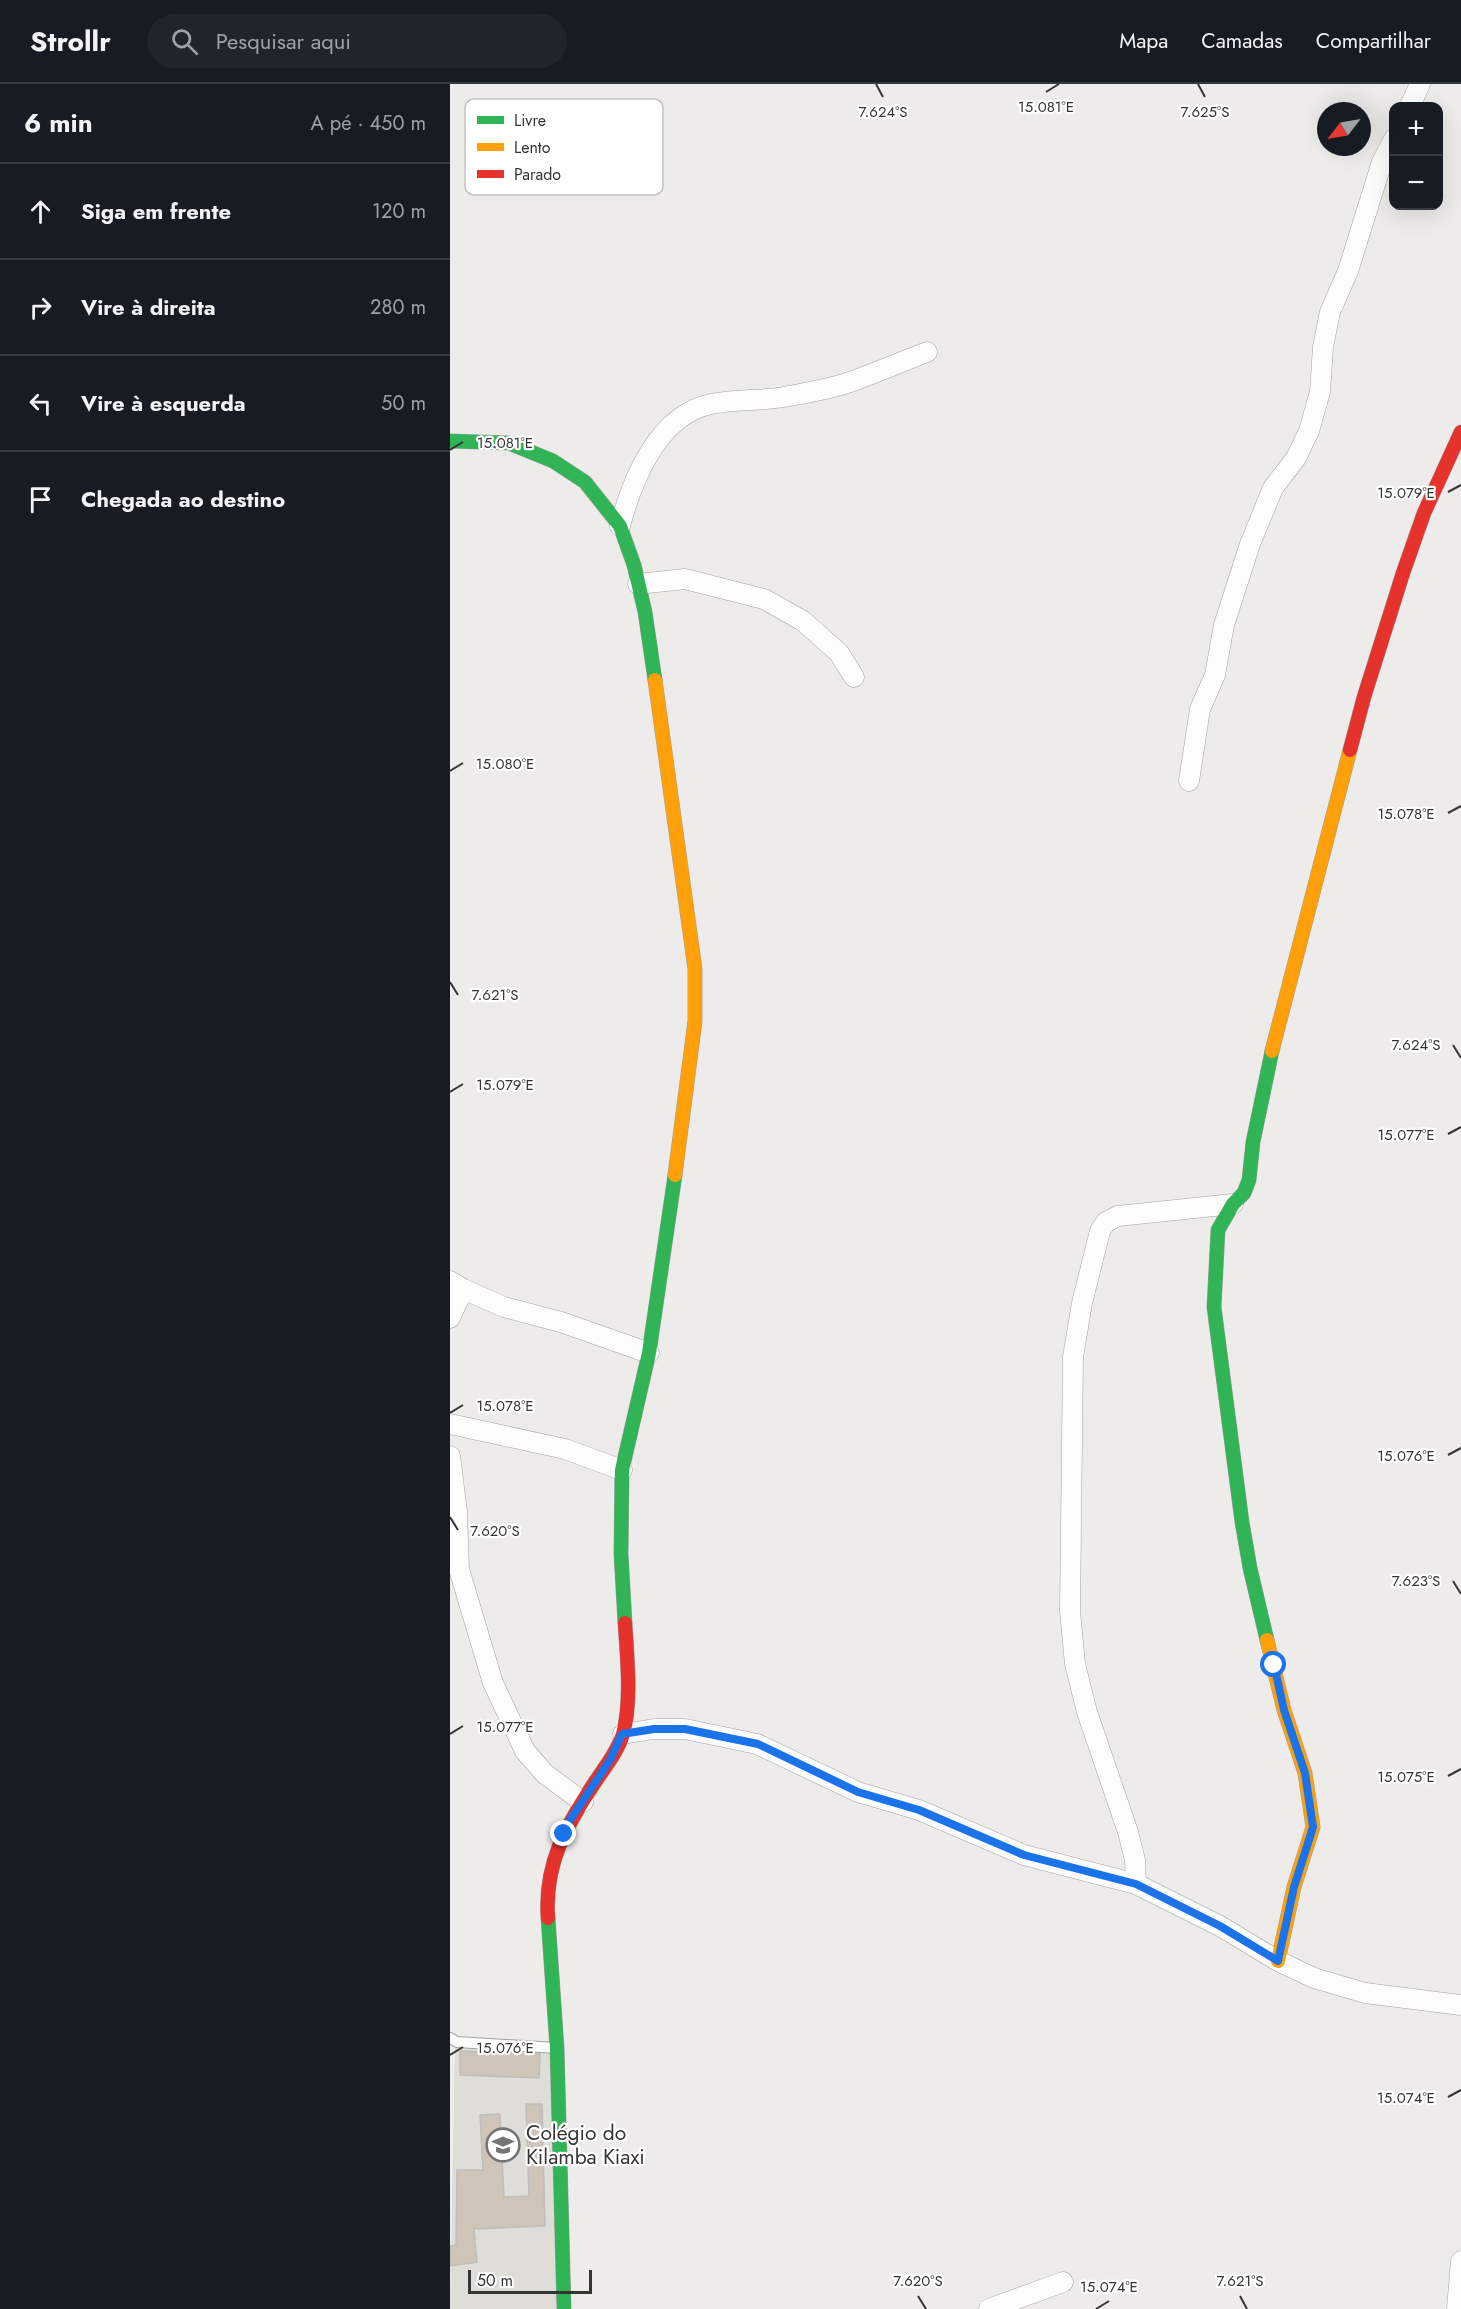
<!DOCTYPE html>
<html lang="pt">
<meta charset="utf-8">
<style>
:root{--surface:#171b24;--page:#20242c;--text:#f1f3f6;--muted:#9ea1a6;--line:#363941}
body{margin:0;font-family:Jost,sans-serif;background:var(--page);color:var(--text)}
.controls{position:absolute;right:18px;top:18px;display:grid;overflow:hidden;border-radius:12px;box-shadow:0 6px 24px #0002}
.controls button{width:54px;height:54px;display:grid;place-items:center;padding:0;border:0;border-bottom:2px solid var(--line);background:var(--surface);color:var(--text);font:30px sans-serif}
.compass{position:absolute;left:867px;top:18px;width:54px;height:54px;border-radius:50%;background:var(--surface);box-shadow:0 6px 24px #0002;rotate:239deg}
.scale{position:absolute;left:18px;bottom:15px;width:124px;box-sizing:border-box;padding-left:6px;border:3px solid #353534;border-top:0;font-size:16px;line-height:21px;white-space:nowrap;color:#353534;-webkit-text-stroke:4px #fff;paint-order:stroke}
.stop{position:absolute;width:18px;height:18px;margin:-14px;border:4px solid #1a73e8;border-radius:50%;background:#fff}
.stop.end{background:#1a73e8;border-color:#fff;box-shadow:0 2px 6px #0008}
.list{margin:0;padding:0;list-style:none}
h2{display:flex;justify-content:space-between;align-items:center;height:78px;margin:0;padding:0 24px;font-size:26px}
h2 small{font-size:20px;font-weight:400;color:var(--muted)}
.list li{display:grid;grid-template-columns:39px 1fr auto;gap:18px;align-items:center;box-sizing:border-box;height:96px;padding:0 24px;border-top:2px solid var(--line)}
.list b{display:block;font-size:22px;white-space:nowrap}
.list em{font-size:20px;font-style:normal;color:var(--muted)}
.icon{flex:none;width:33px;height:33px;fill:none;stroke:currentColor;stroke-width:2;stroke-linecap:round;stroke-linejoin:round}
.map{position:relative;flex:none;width:1011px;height:2225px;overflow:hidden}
header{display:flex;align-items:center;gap:36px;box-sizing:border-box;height:84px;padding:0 30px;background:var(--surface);border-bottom:2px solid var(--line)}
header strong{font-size:28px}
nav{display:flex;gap:33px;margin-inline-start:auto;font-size:21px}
.search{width:420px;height:54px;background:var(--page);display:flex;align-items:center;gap:15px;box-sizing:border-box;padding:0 21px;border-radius:33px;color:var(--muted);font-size:22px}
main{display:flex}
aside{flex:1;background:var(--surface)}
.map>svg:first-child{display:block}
</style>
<header>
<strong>Strollr</strong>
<div class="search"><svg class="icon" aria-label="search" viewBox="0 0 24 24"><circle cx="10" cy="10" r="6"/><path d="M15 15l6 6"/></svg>Pesquisar aqui</div>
<nav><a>Mapa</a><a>Camadas</a><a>Compartilhar</a></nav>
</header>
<main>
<aside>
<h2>6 min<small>A pé · 450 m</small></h2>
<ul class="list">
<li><svg class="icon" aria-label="ahead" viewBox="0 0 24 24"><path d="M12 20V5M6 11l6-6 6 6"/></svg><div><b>Siga em frente</b></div><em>120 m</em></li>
<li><svg class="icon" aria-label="right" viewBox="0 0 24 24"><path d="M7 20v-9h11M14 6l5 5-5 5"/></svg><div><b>Vire à direita</b></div><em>280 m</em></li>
<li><svg class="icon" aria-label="left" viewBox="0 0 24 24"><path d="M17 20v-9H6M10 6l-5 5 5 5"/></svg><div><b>Vire à esquerda</b></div><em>50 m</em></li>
<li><svg class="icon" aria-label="arrive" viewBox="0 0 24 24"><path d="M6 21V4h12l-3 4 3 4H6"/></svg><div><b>Chegada ao destino</b></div></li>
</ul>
</aside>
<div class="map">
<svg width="1011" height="2225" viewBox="0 0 1011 2225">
<rect width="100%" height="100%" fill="#edeceb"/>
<path fill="#dfddd8" d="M5 1962 100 1966 108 2225H0Z"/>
<g fill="#cec4b7" stroke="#bfbebd" stroke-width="1.5">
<path d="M10 1967 90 1970 89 1994 10 1991Z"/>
<path d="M76 2020H92L95 2142 24 2145 27 2178 0 2182V2162L6 2161 7 2086H33L30 2031 50 2030 54 2113 79 2112Z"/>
</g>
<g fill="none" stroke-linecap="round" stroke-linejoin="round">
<g stroke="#a3a2a1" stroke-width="12">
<path id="lane" d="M0 1954 7 1958 107 1964"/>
</g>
<g stroke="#a3a2a1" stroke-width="21">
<g id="street">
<path d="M960 22 970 0"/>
<path d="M170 442C182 396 208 331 261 320 285 315 310 317 334 313 355 309 380 305 400 298 426 289 451 278 477 268"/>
<path d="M188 500 235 495 314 515 353 537 389 569 404 593"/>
<path d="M739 697 750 625 765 591 774 541 800 460 823 404 846 374 859 347 870 308 873 263 880 228 898 187 932 78 944 55"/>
<path d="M0 1197 13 1205 54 1223 111 1238 199 1269"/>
<path d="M0 1234 13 1205"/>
<path d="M0 1340 115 1365 172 1386"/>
<path d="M0 1372 7 1428 9 1485 43 1599 75 1667 95 1690 133 1718"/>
<path d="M173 1650 204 1645H235L307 1660 408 1708 469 1726 574 1771 686 1800 770 1842 828 1877 864 1894 915 1909 1011 1921"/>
<path d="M686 1800 685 1776 678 1748 637 1628 625 1580 620 1527 623 1273 632 1219 650 1147 656 1138 668 1132 783 1120"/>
<path d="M539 2225 613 2198"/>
<path d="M1007 2225 1011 2177"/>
</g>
</g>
<g stroke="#a3a2a1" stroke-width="15">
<g id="fast">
<path d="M0 357 59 359 103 377 135 398 170 442 184 481 195 528 205 596"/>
<path d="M175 1539 171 1470 172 1386 199 1269 225 1091"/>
<path d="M817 1556 800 1484 792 1438 764 1223 768 1146 783 1120 794 1109 799 1096 803 1058 822 967"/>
<path d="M98 1834 107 1964 114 2225"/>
</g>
</g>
<g stroke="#a3a2a1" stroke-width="15">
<g id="slow">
<path d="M205 596 245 885V937L225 1091"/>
<path d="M822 967 900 666"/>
<path d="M817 1556 834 1626 855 1689 863 1743 844 1803 828 1877"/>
</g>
</g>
<g stroke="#a3a2a1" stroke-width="15">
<g id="jam">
<path d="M900 666 914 613 953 489 974 429 1011 348"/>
<path d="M98 1834C94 1780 116 1742 145 1698 155 1683 168 1667 173 1650 182 1618 177 1572 175 1539"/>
</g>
</g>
<use href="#lane" stroke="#fcfcfc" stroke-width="10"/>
<use href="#street" stroke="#fcfcfc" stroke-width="20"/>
<use href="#fast" stroke="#30b455" stroke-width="14"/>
<use href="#slow" stroke="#ff9f0a" stroke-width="14"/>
<use href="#jam" stroke="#e5322d" stroke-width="14"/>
</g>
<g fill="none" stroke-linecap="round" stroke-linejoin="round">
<path stroke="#1a73e8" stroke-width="8" d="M114 1750 120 1736 160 1676 172 1650 204 1645H235L308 1660 408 1708 469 1726 574 1771 686 1800 770 1842 828 1877 844 1803 863 1743 855 1689 834 1626 824 1581"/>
</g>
<path fill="none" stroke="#353534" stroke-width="2" d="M426 0 433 13M748 0 755 13M596 8 609 0M0 366 13 358M998 408 1011 401M0 687 13 679M998 729 1011 722M0 898 8 911M1003 961 1011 974M0 1008 13 1000M998 1050 1011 1043M0 1329 13 1321M998 1371 1011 1364M0 1433 8 1446M1003 1497 1011 1510M0 1650 13 1642M998 1692 1011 1685M0 1971 13 1963M998 2013 1011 2006M468 2212 476 2225M790 2212 797 2225M646 2225 659 2217"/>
<defs>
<g id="school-ring" transform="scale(1.725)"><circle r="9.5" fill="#fff" stroke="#757574" stroke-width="1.5"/><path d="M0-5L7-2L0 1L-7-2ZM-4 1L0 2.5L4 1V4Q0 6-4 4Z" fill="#757574"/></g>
</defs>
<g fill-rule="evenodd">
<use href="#school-ring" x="53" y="2061"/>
</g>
<g text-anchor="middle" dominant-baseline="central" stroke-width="4.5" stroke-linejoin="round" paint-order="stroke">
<g font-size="21" fill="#353534" stroke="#fff" text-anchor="start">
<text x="76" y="2049">Colégio do<tspan x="76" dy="24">Kilamba Kiaxi</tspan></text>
</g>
</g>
<rect x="15" y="15" width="198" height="96" rx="9" fill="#fff" stroke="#c2c2c2" stroke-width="1.5"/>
<rect x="27" y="32" width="27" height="8" fill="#30b455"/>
<rect x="27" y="59" width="27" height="8" fill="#ff9f0a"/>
<rect x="27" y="86" width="27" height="8" fill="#e5322d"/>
<g font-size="16" fill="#353534">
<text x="64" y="42">Livre</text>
<text x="64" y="69">Lento</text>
<text x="64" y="96">Parado</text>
</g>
<g font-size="15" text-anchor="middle" fill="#353534" stroke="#fff" stroke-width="4.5" stroke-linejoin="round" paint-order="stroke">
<text x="596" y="28">15.081°E</text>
<text x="433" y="33">7.624°S</text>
<text x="755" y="33">7.625°S</text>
<text x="55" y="364">15.081°E</text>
<text x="956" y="414">15.079°E</text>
<text x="55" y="685">15.080°E</text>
<text x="956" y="735">15.078°E</text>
<text x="45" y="916">7.621°S</text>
<text x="966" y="966">7.624°S</text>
<text x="55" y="1006">15.079°E</text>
<text x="956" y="1056">15.077°E</text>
<text x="55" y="1327">15.078°E</text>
<text x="956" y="1377">15.076°E</text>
<text x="45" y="1452">7.620°S</text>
<text x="966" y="1502">7.623°S</text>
<text x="55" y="1648">15.077°E</text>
<text x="956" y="1698">15.075°E</text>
<text x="55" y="1969">15.076°E</text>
<text x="956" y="2019">15.074°E</text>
<text x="468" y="2202">7.620°S</text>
<text x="790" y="2202">7.621°S</text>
<text x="659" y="2208">15.074°E</text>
</g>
</svg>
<div class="controls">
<button>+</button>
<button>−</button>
</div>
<svg class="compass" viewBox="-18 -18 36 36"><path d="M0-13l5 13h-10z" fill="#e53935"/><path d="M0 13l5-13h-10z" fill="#9ea1a6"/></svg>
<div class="scale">50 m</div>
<div class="stop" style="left:824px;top:1581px"></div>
<div class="stop end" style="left:114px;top:1750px"></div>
</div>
</main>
